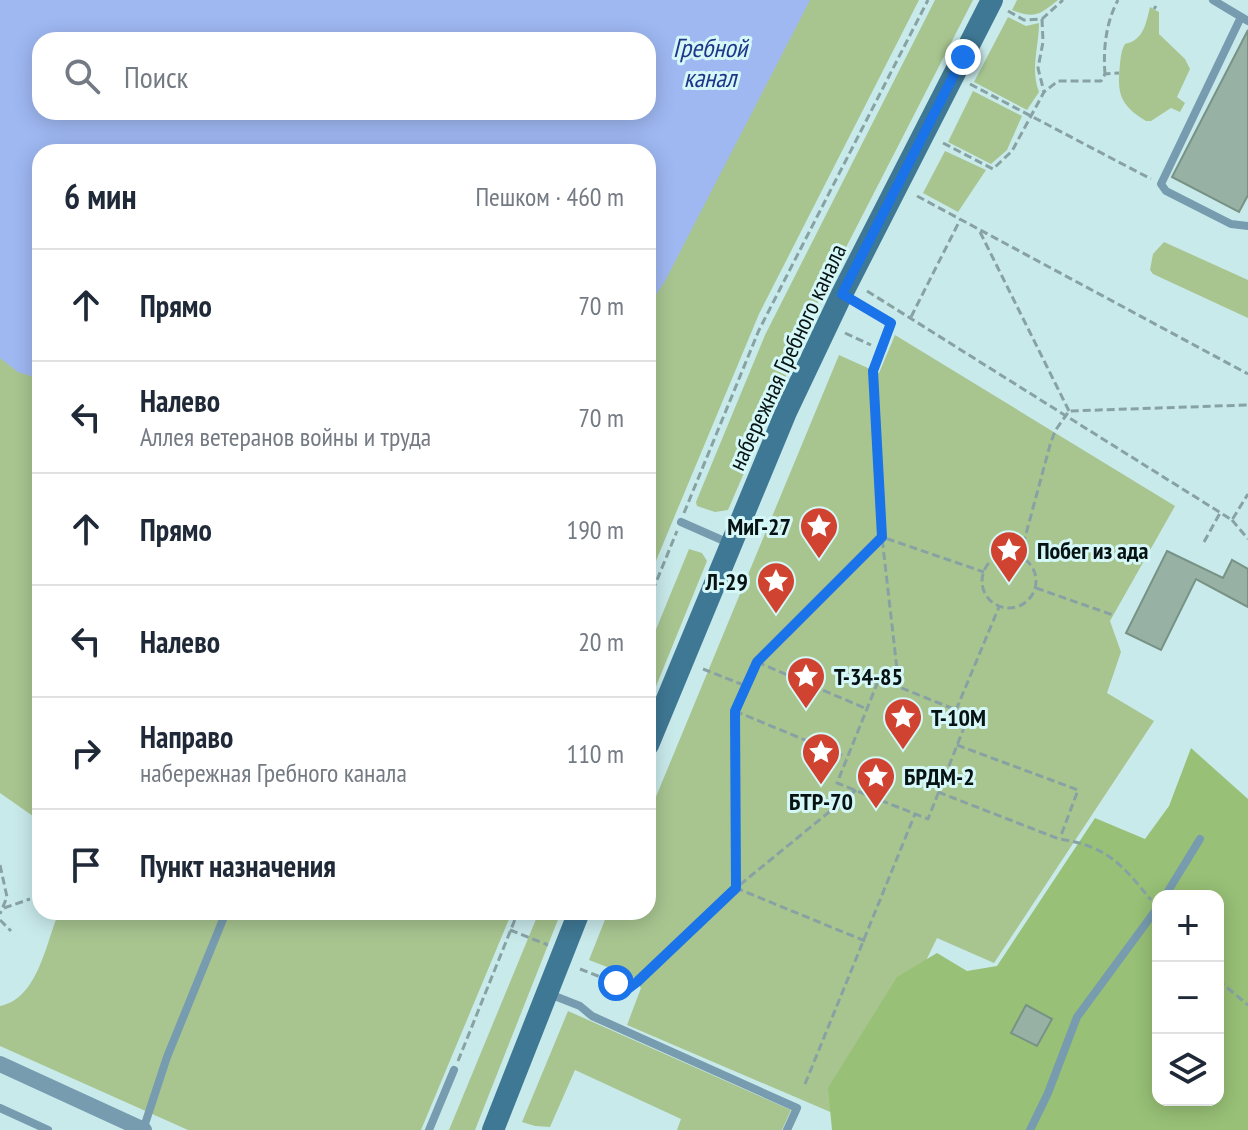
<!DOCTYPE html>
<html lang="ru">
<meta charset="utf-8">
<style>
:root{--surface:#fff;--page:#f2f2f3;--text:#1f2937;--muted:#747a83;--line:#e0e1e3}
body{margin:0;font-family:"PT Sans Narrow",sans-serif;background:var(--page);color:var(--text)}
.controls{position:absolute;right:24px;bottom:24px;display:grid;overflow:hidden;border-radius:16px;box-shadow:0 4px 20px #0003}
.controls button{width:72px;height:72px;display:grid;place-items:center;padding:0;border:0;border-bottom:2px solid var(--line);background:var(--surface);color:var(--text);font:40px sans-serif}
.stop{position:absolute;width:24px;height:24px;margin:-18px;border:6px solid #1a73e8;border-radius:50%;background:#fff}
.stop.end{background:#1a73e8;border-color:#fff;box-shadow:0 2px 8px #0008}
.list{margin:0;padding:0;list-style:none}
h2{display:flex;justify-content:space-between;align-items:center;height:104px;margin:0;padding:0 32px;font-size:34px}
h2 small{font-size:26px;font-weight:400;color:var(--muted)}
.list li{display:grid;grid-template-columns:52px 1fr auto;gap:24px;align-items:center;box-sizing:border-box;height:112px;padding:0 32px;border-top:2px solid var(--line)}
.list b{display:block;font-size:30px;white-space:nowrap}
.list p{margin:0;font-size:26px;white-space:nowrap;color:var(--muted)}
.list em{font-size:26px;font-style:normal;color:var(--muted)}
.icon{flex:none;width:44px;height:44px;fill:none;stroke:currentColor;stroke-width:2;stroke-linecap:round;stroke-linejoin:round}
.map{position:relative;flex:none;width:1248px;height:1130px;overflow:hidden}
.search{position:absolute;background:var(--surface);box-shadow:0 4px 20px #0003;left:32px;top:32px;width:624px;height:88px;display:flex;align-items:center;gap:20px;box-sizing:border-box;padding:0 28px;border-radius:24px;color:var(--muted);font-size:30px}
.panel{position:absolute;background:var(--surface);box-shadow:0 4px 20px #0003;left:32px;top:144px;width:624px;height:776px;border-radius:24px}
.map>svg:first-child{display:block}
</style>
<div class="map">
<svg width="1248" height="1130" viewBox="0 0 1248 1130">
<rect width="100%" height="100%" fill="#c9eaeb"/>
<g fill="#a8c590" fill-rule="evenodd">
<path d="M0 0H919L759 314 648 580V152H40V821L0 793ZM40 40H648V112H40Z"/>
<path d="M935 0H973L817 304 728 510 715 512 697 506 696 502 765 335Z"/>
<path d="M1017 0H1058C1039 15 1035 19 1012 10Z"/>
<path d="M1150 7 1159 12V34L1185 59 1190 69 1177 97 1185 103 1180 112 1171 108 1151 121H1146C1119 105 1117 92 1120 64 1121 56 1121 51 1125 44 1144 40 1146 23 1150 7Z"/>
<path d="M1008 17 1026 26 1039 23C1039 46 1030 69 1039 92L1027 110 974 82Z"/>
<path d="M973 91 1022 116 1007 150 991 164 948 142Z"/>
<path d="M945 151 986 170 958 212 923 193Z"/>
<path d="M1164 242 1248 280V318L1153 274 1150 270 1153 254Z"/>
<path d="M895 335 1175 506 1110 621 1121 652 1107 693 1154 721 994 963 937 938 849 1120 627 1025 641 988 633 977 589 960 608 912H648V816L839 355 879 373Z"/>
<path d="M689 549 702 553 707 561 648 706V649Z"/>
<path d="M59 912H512L421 1130H188L0 1046V1006C38 999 46 942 59 912Z"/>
<path d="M539 912H561L475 1130H449Z"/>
<path d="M568 1011 791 1110 782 1130H677L681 1119 575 1070 550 1127 535 1126 522 1122Z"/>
</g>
<path fill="#98c076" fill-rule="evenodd" d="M1191 748 1248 799V1130H832L828 1088 897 977 937 953 967 971 997 966 1095 818 1145 839 1169 806ZM1158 896H1218V1100H1158Z"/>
<path fill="#9fb8f2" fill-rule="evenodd" d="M0 0H810L665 281 648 307V152H40V379L18 372 0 358ZM40 40H648V112H40Z"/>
<g fill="#97b2a5" stroke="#789286" stroke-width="2">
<path d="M1248 30V195L1239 212 1172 177Z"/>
<path d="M1167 551 1223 578 1232 560 1248 569V607L1196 579 1161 650 1126 633Z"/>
<path d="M1026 1005 1052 1019 1037 1046 1011 1033Z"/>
</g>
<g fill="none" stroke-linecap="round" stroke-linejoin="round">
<g stroke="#88a2a3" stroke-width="3" stroke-dasharray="8 4" stroke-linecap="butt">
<path d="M1154 9 1156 6"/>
<path d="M1008 11 1024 20 1042 19 1063 0"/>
<path d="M1042 19 1043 42 1038 68 1044 92"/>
<path d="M1105 74C1103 49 1106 22 1118 0"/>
<path d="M970 84 1151 179"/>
<path d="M943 143 993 169 1012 151 1044 92 1058 81H1101L1105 74 1119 73"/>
<path d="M917 196 1248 374"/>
<path d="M980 232 1069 411"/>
<path d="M867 291 1232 520 1248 494"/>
<path d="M911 317 960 220"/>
<path d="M845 333 871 345"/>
<path d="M877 361 873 371 882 537 899 687"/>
<path d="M684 513 759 330 928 0"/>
<path d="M1232 520 1248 539"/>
<path d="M1204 542 1220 513"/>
<circle cx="1009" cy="581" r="27"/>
<path d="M1020 556 1050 445 1055 431 1069 411 1248 405"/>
<path d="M1036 588 1113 615"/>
<path d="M648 602 677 531"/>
<path d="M757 662 867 709"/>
<path d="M703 669 746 686"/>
<path d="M879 679 969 715 928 819 837 783Z"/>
<path d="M956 710 999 607"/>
<path d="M735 711 846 757"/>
<path d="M957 745 1078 790 1060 838"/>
<path d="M938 792 1059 839C1108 846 1122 865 1151 900"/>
<path d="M0 865 7 897 0 914"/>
<path d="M4 908 30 899"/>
<path d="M0 920 11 931"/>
<path d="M510 930 548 945"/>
<path d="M865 941 736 888 735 711 757 662 882 537 984 572"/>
<path d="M580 969 629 988 736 888 856 790"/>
<path d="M1218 980 1248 1005"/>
<path d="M458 1061 518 912"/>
<path d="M805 1084 915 814"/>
</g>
<g stroke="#779baf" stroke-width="8">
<path d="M1213 0 1248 21"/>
<path d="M1241 17 1161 184 1166 191 1231 224 1248 226"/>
<path d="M844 296 891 323 882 350"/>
<path d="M681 522 731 544"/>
<path d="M1165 896 1200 839"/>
<path d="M547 993 580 1006 592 1016 797 1108 787 1130"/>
<path d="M0 1108 48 1130"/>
<path d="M143 1130 167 1057 226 912"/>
<path d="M429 1130 454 1070"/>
<path d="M1030 1130 1048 1093 1077 1017 1158 907"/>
</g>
<path stroke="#779baf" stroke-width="16" d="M0 1064 144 1130"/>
<g stroke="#3f7894" stroke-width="22">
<path d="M648 745 786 412 842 294 992 0"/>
<path d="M493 1130 579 912"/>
</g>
</g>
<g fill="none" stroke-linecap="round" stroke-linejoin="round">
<path stroke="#1a73e8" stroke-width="10" d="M616 983 629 988 637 982 736 888 735 711 757 662 882 537 873 371 891 323 842 294 963 57"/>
</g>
<defs>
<g id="sight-pin" transform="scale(2)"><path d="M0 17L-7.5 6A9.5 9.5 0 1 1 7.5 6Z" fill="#cf4330" stroke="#d6f7f8"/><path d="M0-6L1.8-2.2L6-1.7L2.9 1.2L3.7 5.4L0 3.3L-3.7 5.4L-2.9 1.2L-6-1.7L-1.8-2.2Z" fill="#fff"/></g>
</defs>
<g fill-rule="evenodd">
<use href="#sight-pin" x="819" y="526"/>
<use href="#sight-pin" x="1009" y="550"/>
<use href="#sight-pin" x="776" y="581"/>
<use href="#sight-pin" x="806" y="676"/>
<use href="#sight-pin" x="903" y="717"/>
<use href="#sight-pin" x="821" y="752"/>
<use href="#sight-pin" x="876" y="776"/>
</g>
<g text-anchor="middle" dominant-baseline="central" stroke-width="6" stroke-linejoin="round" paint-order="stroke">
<g font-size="24" fill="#071313" stroke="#d6f7f8">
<text transform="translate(787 357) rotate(-65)">набережная Гребного канала</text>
</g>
<g font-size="24" font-weight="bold" fill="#071313" stroke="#d6f7f8" text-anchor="start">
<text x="791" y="526" text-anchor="end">МиГ-27</text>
<text x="1037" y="550">Побег из ада</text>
<text x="748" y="581" text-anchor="end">Л-29</text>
<text x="834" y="676">T-34-85</text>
<text x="931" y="717">Т-10М</text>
<text x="904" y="776">БРДМ-2</text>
<text x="821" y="801" text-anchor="middle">БТР-70</text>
</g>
<g font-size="26" font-style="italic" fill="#1d3788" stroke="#d6f7f8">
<text x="710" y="47">Гребной<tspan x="710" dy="30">канал</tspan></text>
</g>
</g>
</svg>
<div class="controls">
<button>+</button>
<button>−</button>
<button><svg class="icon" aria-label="layers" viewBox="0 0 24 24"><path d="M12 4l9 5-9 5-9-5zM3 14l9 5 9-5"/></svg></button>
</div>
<div class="stop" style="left:616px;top:983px"></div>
<div class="stop end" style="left:963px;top:57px"></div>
<div class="search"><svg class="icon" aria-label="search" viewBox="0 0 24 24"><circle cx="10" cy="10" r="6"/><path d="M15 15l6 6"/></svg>Поиск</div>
<section class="panel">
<h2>6 мин<small>Пешком · 460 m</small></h2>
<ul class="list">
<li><svg class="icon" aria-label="ahead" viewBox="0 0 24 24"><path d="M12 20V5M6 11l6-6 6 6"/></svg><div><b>Прямо</b></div><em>70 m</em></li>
<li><svg class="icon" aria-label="left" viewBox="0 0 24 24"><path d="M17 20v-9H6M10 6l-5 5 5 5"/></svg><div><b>Налево</b><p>Аллея ветеранов войны и труда</p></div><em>70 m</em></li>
<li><svg class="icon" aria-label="ahead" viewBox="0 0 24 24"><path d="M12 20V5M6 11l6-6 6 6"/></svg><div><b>Прямо</b></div><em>190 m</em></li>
<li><svg class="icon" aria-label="left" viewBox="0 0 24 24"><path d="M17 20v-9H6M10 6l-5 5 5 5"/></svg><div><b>Налево</b></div><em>20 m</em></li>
<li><svg class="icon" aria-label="right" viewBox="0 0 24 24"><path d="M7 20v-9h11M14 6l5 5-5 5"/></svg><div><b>Направо</b><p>набережная Гребного канала</p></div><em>110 m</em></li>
<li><svg class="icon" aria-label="arrive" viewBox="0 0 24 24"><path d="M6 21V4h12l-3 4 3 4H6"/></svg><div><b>Пункт назначения</b></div></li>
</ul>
</section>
</div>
